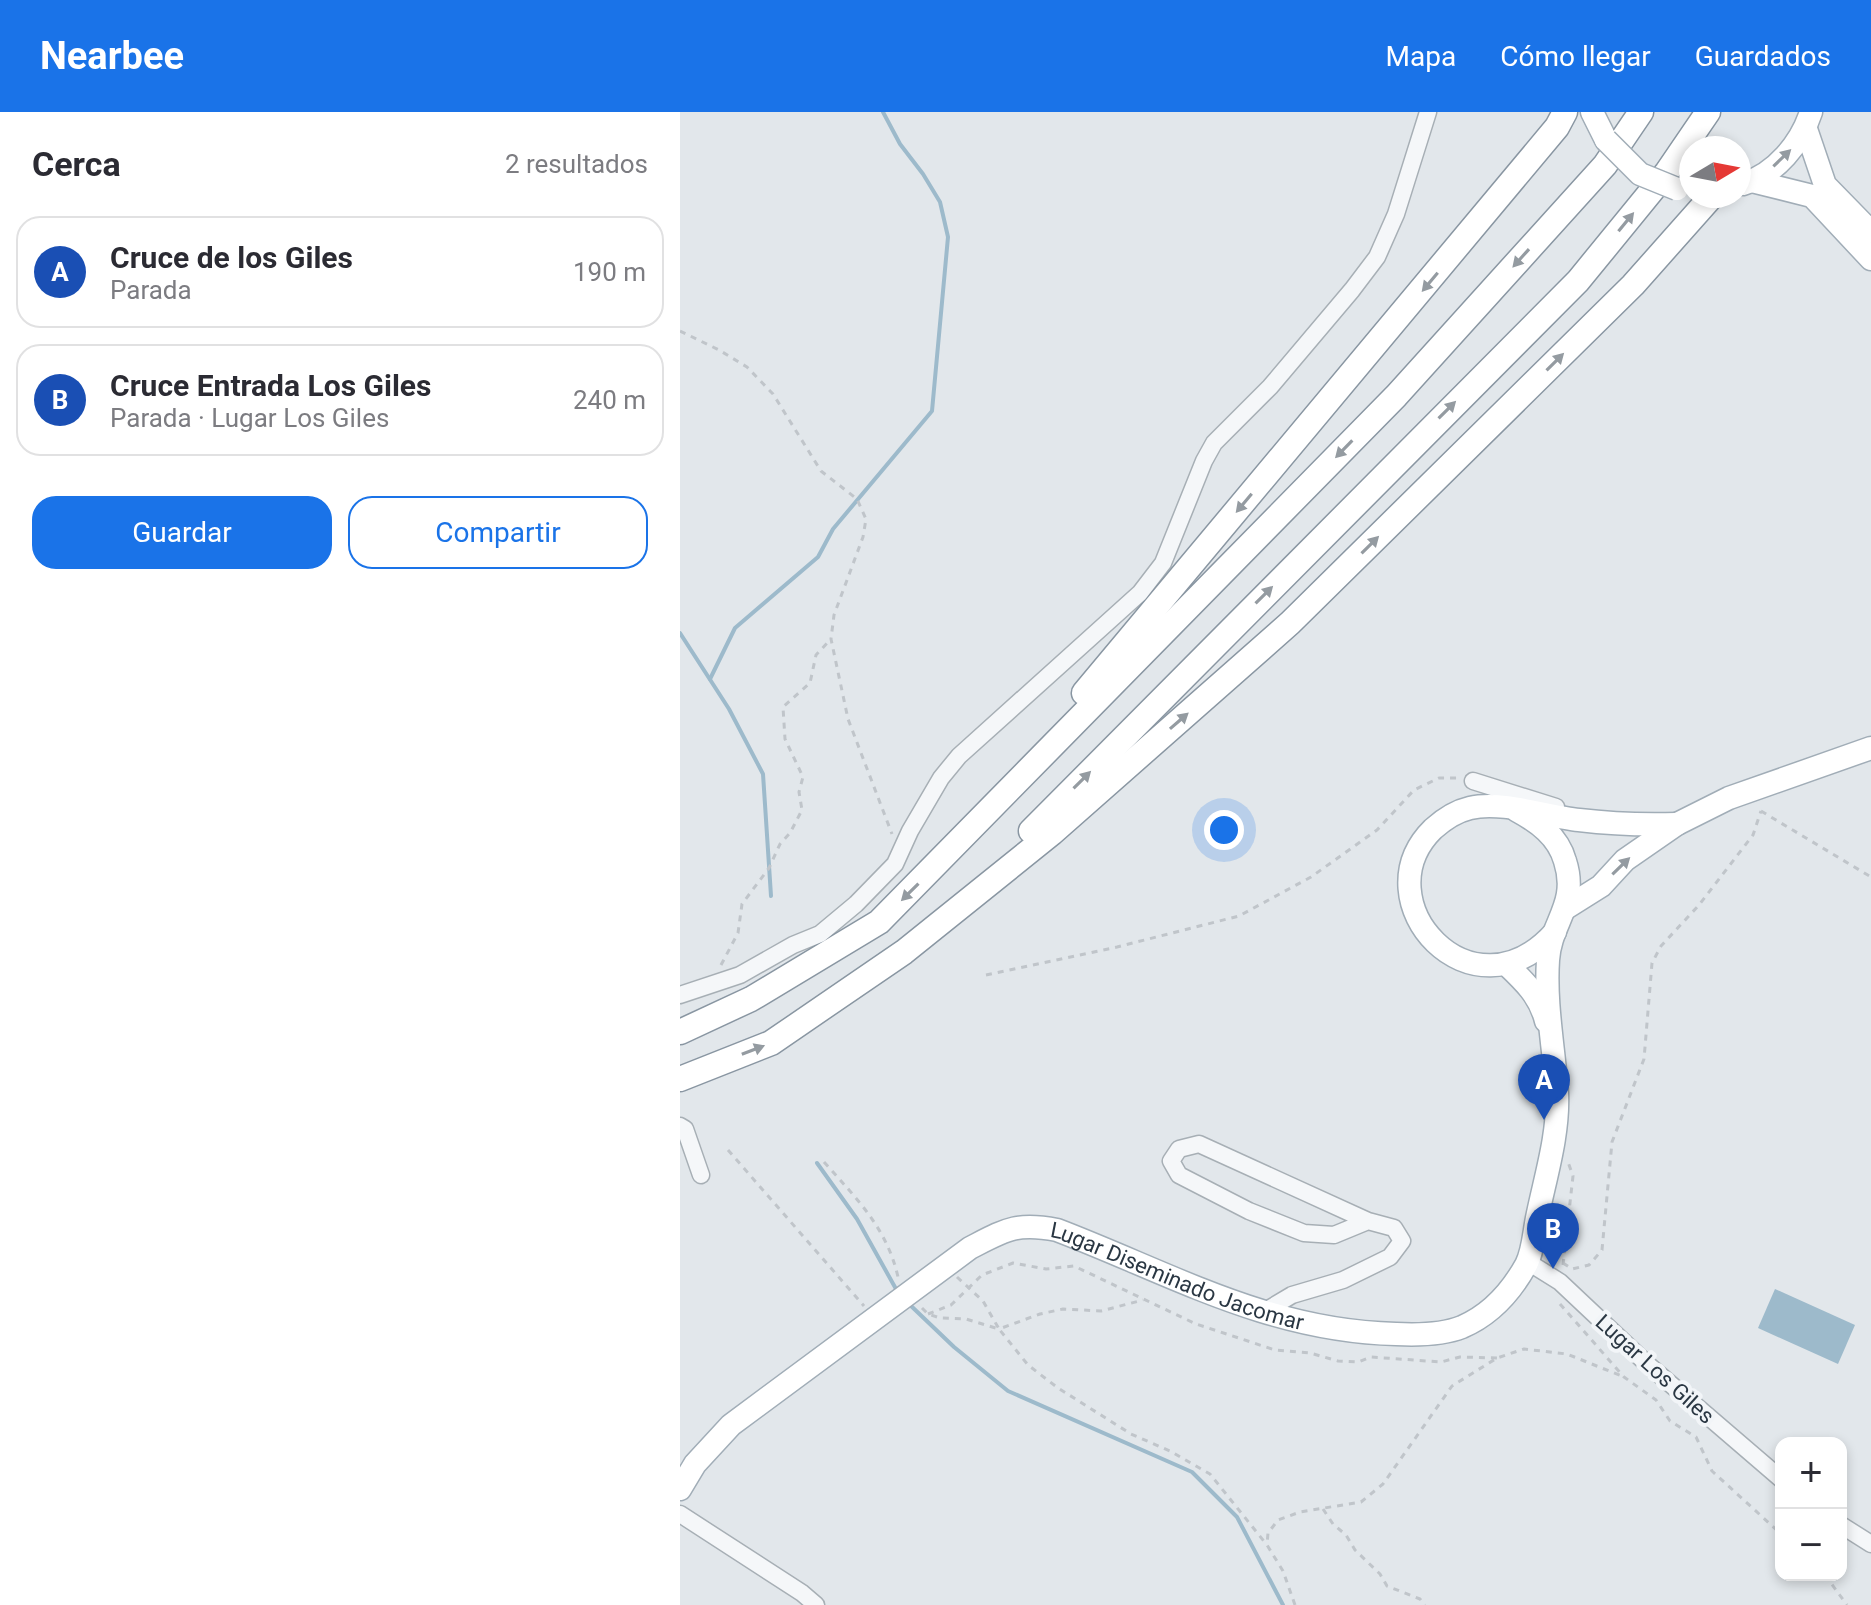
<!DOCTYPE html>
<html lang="es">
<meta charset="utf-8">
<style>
:root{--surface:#fff;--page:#f7f7f7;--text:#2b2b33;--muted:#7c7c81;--line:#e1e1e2;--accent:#1a73e8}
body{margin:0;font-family:Roboto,sans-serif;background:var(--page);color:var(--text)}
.controls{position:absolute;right:24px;bottom:24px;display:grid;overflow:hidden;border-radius:16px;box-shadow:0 4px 12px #0003}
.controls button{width:72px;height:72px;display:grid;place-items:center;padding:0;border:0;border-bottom:2px solid var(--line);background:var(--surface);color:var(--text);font:40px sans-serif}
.compass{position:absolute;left:999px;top:24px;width:72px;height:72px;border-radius:50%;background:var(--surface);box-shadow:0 4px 12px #0003;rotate:80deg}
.you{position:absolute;left:544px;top:718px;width:28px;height:28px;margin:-20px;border:6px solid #fff;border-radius:50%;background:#1a73e8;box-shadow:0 0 0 12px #1a73e833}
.badge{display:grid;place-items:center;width:52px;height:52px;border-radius:50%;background:var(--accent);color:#fff;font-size:26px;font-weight:700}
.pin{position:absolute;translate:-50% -66px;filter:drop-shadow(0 2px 4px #0008)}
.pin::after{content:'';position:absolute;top:42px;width:28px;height:24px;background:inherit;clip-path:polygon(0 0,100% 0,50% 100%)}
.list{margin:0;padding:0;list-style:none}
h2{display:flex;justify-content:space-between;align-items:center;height:104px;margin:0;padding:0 32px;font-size:34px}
h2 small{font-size:26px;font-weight:400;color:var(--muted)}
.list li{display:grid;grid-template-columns:52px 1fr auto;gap:24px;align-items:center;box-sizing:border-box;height:112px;margin:0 16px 16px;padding:0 16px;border:2px solid var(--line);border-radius:24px}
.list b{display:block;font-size:30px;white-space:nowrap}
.list p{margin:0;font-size:26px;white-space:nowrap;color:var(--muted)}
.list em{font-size:26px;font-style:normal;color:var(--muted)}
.actions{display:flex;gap:16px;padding:24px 32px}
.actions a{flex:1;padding:18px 0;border:2px solid var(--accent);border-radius:24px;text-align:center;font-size:28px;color:var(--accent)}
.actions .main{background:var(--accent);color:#fff}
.map{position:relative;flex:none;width:1191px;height:1493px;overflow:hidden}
header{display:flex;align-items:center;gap:48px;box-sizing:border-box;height:112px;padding:0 40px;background:var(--accent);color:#fff}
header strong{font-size:38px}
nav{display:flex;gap:44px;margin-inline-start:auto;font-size:28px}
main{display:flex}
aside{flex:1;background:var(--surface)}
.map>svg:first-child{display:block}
</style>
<header>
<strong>Nearbee</strong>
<nav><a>Mapa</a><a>Cómo llegar</a><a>Guardados</a></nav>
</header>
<main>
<aside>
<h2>Cerca<small>2 resultados</small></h2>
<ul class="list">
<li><span class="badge" style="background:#1a4fb4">A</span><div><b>Cruce de los Giles</b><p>Parada</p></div><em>190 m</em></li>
<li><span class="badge" style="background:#1a4fb4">B</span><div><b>Cruce Entrada Los Giles</b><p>Parada · Lugar Los Giles</p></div><em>240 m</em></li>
</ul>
<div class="actions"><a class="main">Guardar</a><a>Compartir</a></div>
</aside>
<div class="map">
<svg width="1191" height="1493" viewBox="0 0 1191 1493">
<rect width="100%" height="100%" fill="#e2e7eb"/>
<path fill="#9dbacb" d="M1095 1177 1175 1213 1158 1252 1078 1216Z"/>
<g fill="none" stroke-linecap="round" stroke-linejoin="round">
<g stroke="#9dbacb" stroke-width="4">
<path d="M0 521 49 597 83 662 91 784"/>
<path d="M30 567 55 516 138 445 153 417 252 299 268 125 260 90 243 62 220 32 203 0"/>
<path d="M137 1051 177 1107 216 1177"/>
<path d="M229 1192 274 1235 328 1279 512 1360 557 1405 603 1493"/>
</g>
<g stroke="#a7afb5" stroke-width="19">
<g id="minor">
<path d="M793 669 876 695"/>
<path d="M0 883 60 863 113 833 140 822 176 792 215 752 230 719 261 666 279 644 460 481 483 451 524 349 534 331 590 275 672 178 697 145 716 102 748 0"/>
<path d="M0 1014 5 1017 21 1063"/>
<path d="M848 1150 880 1170 966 1251 1101 1367"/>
<path d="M582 1201 612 1183 663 1168 710 1145 722 1129 714 1116 688 1109 519 1032 499 1037 491 1049 499 1063 569 1099 624 1121 654 1123 688 1109"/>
<path d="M0 1402 122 1481 136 1493"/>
<path d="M1161 1413 1191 1432"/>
</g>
</g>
<g stroke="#a1adb7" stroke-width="25">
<g id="major">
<path d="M912 0 926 28"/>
<path d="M1126 17 1145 73 1191 120"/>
<path d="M1072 69 1132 84 1191 147"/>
<path d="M1063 72C1096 62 1121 31 1131 0"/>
<path d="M886 796 921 774 945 748 997 712 1049 686 1191 636"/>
<path d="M875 820C792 913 680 789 753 717 763 708 777 699 790 696 822 688 867 705 899 708 932 712 964 713 997 712"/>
<path d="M826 852C844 869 860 884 866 909"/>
<path id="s1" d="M0 1377 15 1352 51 1313 290 1136C325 1118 336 1110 377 1118 492 1162 588 1219 716 1222 736 1223 762 1223 782 1215 810 1203 831 1180 846 1153 853 1140 854 1121 857 1106 865 1066 879 1023 877 981 874 937 865 892 868 848 870 811 899 792 885 749 878 724 858 710 836 698"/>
</g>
</g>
<g stroke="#8996a2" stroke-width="27">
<g id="highway">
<path d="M404 581 877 15 885 0"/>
<path d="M351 719 898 169 987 60 1028 0"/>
<path d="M0 920 71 887 199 810 716 284 925 53 961 0"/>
<path d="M0 967 91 931 224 840 372 721 610 511 953 173 1032 84"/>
</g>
</g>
<g stroke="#c0c5ca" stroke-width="3" stroke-dasharray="6 6" stroke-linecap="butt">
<path d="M0 219 39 238 67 255 93 282 141 359 177 387 186 407 183 425 154 503 151 527 168 607 212 722"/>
<path d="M1081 699 1191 765"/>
<path d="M41 853 58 821 62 792 89 756 100 732 110 721 122 698 119 680 123 665 105 627 103 595 130 571 136 543 151 527"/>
<path d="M306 863 437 835 559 804 631 765 697 718 734 678 759 666H778"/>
<path d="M48 1038 184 1194"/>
<path d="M144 1050C176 1086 207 1116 218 1165"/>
<path d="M883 1151 892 1157 909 1153 922 1138 932 1030 964 947 972 851 981 834 1019 793 1073 723 1081 699"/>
<path d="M883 1153 893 1064 888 1050"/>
<path d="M277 1165 303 1189 319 1217 360 1202 383 1197 421 1199 463 1188"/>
<path d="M880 1192 944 1265 976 1288 990 1309 1016 1325 1032 1359 1101 1422"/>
<path d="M242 1196 248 1202 260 1206 286 1207 319 1217 348 1253 378 1276 451 1322 490 1339 530 1362 587 1433"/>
<path d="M248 1202 271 1193 302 1163 333 1151 366 1157 394 1154 516 1212 595 1238 630 1241 658 1249 678 1250 691 1245 761 1250 780 1245 817 1246"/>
<path d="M643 1397 653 1412 666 1423 675 1438 700 1462 707 1474 740 1487 745 1493"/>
<path d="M1145 1463 1167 1493"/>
<path d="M615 1493 603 1459 587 1433 588 1421 598 1408 620 1400 681 1390 703 1372 772 1274 817 1246 844 1237 887 1242 944 1265"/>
</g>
<use href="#minor" stroke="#f5f7f9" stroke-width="16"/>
<use href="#major" stroke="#fff" stroke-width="22"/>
<use href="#highway" stroke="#fff" stroke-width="24"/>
<g stroke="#a1adb7" stroke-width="25" stroke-linecap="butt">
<path id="major-bridge" d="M926 28 960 62 997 77"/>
</g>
<use href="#major-bridge" stroke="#fff" stroke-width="22"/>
</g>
<defs><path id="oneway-solid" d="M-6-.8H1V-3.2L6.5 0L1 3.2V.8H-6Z" transform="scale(2)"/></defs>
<g fill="#949ba1">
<use href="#oneway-solid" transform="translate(1102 46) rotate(-44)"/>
<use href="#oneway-solid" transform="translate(946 110) rotate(-51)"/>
<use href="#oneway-solid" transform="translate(841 146) rotate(132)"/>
<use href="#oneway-solid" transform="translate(750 170) rotate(130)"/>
<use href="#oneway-solid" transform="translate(875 250) rotate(-45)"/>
<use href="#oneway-solid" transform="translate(767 298) rotate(-45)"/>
<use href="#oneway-solid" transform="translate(664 337) rotate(134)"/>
<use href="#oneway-solid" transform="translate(564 391) rotate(130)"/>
<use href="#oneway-solid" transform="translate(690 433) rotate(-45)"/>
<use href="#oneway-solid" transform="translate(584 483) rotate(-45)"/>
<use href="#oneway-solid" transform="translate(499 609) rotate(-41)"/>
<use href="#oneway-solid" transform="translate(402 668) rotate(-45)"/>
<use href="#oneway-solid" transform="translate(941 754) rotate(-44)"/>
<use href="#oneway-solid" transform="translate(230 780) rotate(135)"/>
<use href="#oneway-solid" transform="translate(73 938) rotate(-21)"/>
</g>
<g text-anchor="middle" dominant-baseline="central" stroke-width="8" stroke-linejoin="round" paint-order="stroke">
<g font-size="22" fill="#2a3743" stroke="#f2f5f8">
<text stroke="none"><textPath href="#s1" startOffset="600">Lugar Diseminado Jacomar</textPath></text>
<text transform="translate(975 1257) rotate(42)">Lugar Los Giles</text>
</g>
</g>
</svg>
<div class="controls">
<button>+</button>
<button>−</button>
</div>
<svg class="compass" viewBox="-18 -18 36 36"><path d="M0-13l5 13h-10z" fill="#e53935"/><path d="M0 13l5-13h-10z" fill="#7c7c81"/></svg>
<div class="you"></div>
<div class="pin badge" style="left:864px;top:1008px;background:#1a4fb4">A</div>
<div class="pin badge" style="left:873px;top:1157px;background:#1a4fb4">B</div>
</div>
</main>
